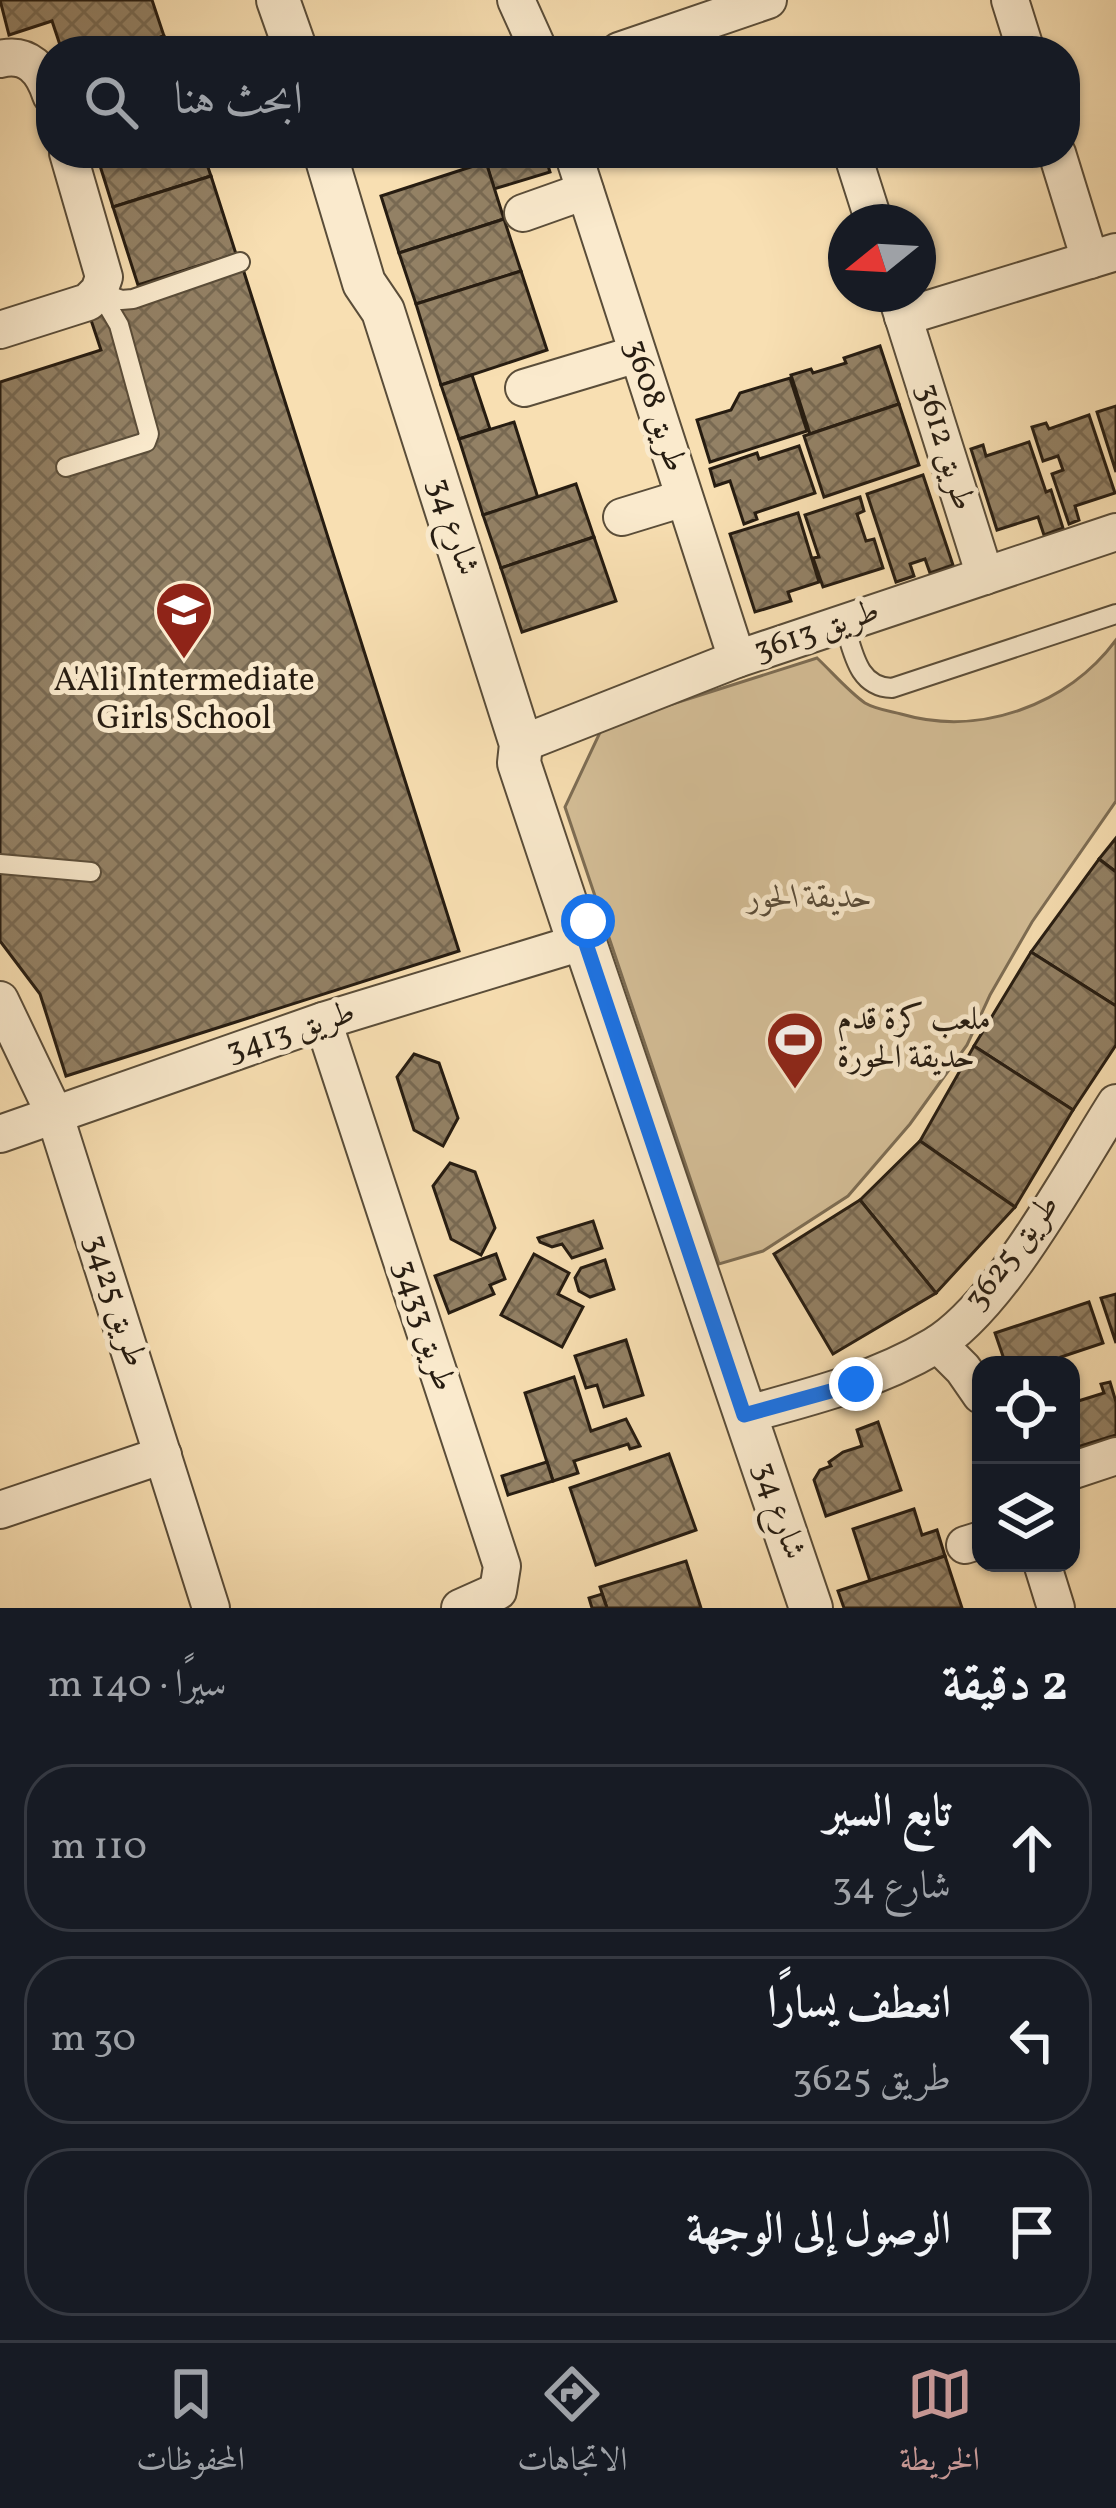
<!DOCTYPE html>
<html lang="ar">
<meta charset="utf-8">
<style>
:root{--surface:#171b24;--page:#242831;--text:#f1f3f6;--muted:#9ea1a6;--line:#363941;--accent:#c59692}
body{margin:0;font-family:Vollkorn,Amiri,serif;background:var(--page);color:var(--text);direction:rtl}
.controls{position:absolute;right:36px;bottom:36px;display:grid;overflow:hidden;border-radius:24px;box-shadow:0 3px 9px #0004}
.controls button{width:108px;height:108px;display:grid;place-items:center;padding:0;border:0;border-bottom:3px solid var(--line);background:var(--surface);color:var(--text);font:60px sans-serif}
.compass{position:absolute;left:828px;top:204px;width:108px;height:108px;border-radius:50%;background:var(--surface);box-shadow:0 3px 9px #0004;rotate:252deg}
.stop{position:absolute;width:36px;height:36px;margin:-27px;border:9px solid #1a73e8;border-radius:50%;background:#fff}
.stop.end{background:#1a73e8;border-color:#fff;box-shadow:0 3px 12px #0008}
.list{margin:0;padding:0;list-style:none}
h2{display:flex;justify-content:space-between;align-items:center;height:156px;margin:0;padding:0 48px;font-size:51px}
h2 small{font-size:39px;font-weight:400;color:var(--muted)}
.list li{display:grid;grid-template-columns:78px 1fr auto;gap:36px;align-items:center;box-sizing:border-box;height:168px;margin:0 24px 24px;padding:0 24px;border:3px solid var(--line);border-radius:48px}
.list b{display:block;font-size:45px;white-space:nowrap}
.list p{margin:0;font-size:39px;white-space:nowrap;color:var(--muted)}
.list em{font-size:39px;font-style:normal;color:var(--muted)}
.icon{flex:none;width:66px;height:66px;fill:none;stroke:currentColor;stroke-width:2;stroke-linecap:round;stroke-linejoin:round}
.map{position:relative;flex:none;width:1116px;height:1608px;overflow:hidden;direction:ltr}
.search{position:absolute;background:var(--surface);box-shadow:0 3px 9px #0004;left:36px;right:36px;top:36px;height:132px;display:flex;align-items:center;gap:30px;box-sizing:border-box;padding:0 42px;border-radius:48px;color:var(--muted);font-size:45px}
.sheet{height:732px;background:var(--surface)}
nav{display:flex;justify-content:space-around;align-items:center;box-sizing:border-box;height:168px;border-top:3px solid var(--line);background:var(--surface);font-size:33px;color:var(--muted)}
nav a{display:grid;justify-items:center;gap:6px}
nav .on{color:var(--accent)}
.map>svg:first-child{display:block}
</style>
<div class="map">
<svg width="1116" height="1608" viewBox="0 0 1116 1608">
<defs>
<pattern id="building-cross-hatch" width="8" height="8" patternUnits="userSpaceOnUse" patternTransform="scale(3)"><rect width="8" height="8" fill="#938165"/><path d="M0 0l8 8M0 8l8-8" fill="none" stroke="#786952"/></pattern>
</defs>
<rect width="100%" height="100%" fill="#f8dfb2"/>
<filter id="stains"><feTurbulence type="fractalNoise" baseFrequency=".00167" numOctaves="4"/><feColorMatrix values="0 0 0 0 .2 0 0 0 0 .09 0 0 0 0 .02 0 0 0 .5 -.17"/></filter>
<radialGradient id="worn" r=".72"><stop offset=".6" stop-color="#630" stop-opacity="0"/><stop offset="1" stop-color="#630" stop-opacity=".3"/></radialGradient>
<path fill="#d4be97" stroke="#7d6d54" stroke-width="3" d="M1116 640V801L1032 922 990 995 967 1045 910 1124 848 1196 763 1251 719 1264 565 807 603 726 817 658C832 672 848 691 865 703 875 709 889 711 901 714 980 737 1068 705 1116 640Z"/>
<g fill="url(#building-cross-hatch)" stroke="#261c11" stroke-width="3">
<path d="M0 0H152L164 36 119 51H62L52 21 9 35Z"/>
<path d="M164 36 169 51H119Z"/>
<path d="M96 153H203L211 176 113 207Z"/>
<path d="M483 153H544L550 172 494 189Z"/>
<path d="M486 162 504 219 399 253 381 196Z"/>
<path d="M211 176 236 254 138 285 113 207Z"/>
<path d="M504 219 521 271 416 304 399 253Z"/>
<path d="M243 269 459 951 66 1076 40 994 0 941V382L101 350 90 317Z"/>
<path d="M521 271 547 350 441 385 416 304Z"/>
<path d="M880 346 899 404 810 434 791 375 811 369 813 373 846 363 844 358Z"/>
<path d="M472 375 490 429 459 439 441 385Z"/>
<path d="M790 378 807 431 710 462 697 420 731 410 740 393Z"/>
<path d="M899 404 919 465 824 497 804 436Z"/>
<path d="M1116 406V472L1097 412Z"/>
<path d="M1089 415 1115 493 1075 506 1079 520 1069 524 1052 474 1063 470 1058 456 1043 461 1032 427 1046 423 1049 429Z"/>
<path d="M514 422 538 498 483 515 459 439Z"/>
<path d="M1029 442 1046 492 1051 490 1063 528 1044 535 1038 517 997 530 971 449 983 445 986 456Z"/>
<path d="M799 446 815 493 755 513 757 519 744 524 730 481 715 486 710 469 757 453 759 459Z"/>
<path d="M923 475 953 565 930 573 925 559 910 564 914 576 896 582 867 494Z"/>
<path d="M576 484 594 537 501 568 483 515Z"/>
<path d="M860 497 864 511 857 514 866 541 874 539 883 568 823 587 813 558 819 557 805 515Z"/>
<path d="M798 513 819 582 788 592 791 601 755 612 730 534Z"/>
<path d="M594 537 616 601 522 632 501 568Z"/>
<path d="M1116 838V872L1099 859Z"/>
<path d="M1099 859 1116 872V1006L1031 952Z"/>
<path d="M1031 952 1116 1006V1045L1073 1110 974 1046Z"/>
<path d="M974 1046 1073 1110 1015 1207 920 1141Z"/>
<path d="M414 1054 439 1063 458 1118 443 1146 414 1130 397 1077Z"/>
<path d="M920 1141 1015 1207 936 1293 860 1200Z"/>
<path d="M450 1163 475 1172 495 1228 481 1255 451 1239 433 1186Z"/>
<path d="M860 1200 936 1293 833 1354 774 1254Z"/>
<path d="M593 1221 602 1248 572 1258 562 1244 552 1247 540 1242 538 1238Z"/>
<path d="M496 1254 505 1279 490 1285 494 1294 449 1313 435 1276Z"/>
<path d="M534 1254 569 1273 558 1294 583 1307 562 1347 501 1315Z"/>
<path d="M605 1260 614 1289 590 1297 579 1291 575 1278 581 1268Z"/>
<path d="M1116 1294V1343L1101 1298Z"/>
<path d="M1089 1302 1103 1343 1061 1357 1063 1365H1006L995 1333Z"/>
<path d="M626 1340 643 1395 604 1407 597 1385 586 1388 575 1356Z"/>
<path d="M574 1377 591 1431 626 1419 640 1446 630 1449 628 1444 574 1461 578 1473 553 1481 525 1393Z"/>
<path d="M1110 1382 1116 1402V1435L1071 1449V1389L1075 1402 1104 1393 1101 1384Z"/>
<path d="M878 1422 901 1490 826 1516 814 1480 820 1470 831 1466 829 1462 843 1452 862 1446 857 1430Z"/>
<path d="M669 1454 696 1530 596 1565 570 1488Z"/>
<path d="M547 1462 553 1481 508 1495 502 1476Z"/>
<path d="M914 1509 922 1535 937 1530 945 1556 870 1581 853 1529Z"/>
<path d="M945 1556 962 1608H844L838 1591Z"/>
<path d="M686 1561 701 1608H607L600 1587Z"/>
<path d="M602 1594 607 1608H592L589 1598Z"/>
</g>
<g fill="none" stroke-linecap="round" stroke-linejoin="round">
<g stroke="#5a4d39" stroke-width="22">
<g id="service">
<path d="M103 293 121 300 133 299 240 262"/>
<path d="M66 467 146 442 149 434 119 325 99 291"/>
<path d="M844 623C853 651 857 687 892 688L1116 614"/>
<path d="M0 864 91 872"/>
</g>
</g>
<g stroke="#5a4d39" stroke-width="40">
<g id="minor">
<path d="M516 0 539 51"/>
<path d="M1010 0 1026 51"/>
<path d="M619 51 768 0"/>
<path d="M0 59C28 52 43 70 51 95"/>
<path d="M573 153 737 659"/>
<path d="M852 153 874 222"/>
<path d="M1057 153 1090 260"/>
<path d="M523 213 585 191"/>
<path d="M896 294 985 576"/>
<path d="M903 317 1116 252"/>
<path d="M0 330 88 302 99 291 104 277 68 153"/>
<path d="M524 388 637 354"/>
<path d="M622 517 684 498"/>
<path d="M521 744 737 659 1116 532"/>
<path d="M0 1000 54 1113 211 1608"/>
<path d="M323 1021 502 1566 498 1591 460 1608"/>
<path d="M0 1134 323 1021 585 941"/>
<path d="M938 1344 963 1369 981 1395"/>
<path d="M744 1415C810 1397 875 1381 934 1346 1001 1306 1073 1170 1116 1103"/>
<path d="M1071 1471 1116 1456"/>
<path d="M0 1510 163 1455"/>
<path d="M965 1545 981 1540"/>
<path d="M1042 1563 1056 1608"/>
</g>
</g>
<g stroke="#5a4d39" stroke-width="46">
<g id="tertiary">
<path d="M278 0 296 51"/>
<path d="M325 153 364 283 383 311 521 744 519 763 573 925 583 937 811 1608"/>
</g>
</g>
<use href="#service" stroke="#faeacd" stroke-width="18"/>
<use href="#minor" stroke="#faeacd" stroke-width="36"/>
<use href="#tertiary" stroke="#faeacd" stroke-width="42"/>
</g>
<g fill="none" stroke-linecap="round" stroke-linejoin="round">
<path stroke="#1a73e8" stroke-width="15" d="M588 921 585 941 744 1415 856 1384"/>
</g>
<defs>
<g id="school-pin" transform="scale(3)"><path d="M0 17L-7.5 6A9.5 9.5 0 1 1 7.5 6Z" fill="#8f2418" stroke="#faeacd"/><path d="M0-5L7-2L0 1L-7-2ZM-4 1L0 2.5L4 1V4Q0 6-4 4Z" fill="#fff"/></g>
<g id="stadium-pin" transform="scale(3)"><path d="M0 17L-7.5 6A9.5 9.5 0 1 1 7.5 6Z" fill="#8f2418" stroke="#faeacd"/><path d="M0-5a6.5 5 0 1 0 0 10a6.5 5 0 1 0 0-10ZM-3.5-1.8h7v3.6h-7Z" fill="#fff"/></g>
</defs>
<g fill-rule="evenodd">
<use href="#school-pin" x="184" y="610"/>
<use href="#stadium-pin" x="795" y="1040"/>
</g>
<g text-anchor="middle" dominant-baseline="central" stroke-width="10" stroke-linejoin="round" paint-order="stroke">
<g font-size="33" fill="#261c11" stroke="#faeacd">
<text transform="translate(654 406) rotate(72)">طريق 3608</text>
<text transform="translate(944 447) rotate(73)">طريق 3612</text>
<text transform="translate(452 527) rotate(72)">شارع 34</text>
<text transform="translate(817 632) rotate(-19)">طريق 3613</text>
<text transform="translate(291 1033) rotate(-18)">طريق 3413</text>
<text transform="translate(1013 1253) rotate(-53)">طريق 3625</text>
<text transform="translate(114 1301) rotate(72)">طريق 3425</text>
<text transform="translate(423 1326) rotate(72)">طريق 3433</text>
<text transform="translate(778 1511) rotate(71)">شارع 34</text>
</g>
<g font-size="33" fill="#261c11" stroke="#faeacd">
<text x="184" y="682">A'Ali Intermediate<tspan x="184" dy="38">Girls School</tspan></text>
<text x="837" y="1021" text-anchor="start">ملعب كرة قدم<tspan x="837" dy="38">حديقة الحورة</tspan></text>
</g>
<g font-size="33" font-style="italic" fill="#5a4d39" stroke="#faeacd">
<text x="810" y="899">حديقة الحور</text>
</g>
</g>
<rect width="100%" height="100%" filter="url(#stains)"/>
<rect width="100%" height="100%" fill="url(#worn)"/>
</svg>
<div class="controls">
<button><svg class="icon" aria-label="locate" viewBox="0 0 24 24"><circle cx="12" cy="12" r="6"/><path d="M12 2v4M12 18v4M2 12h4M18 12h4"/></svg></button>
<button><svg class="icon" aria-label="layers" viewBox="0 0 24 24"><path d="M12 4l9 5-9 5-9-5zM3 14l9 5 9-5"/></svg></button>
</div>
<svg class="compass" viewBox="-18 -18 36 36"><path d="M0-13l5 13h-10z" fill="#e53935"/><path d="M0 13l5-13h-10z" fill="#9ea1a6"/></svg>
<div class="stop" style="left:588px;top:921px"></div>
<div class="stop end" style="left:856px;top:1384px"></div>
<div class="search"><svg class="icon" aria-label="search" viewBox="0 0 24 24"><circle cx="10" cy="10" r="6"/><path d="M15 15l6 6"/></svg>ابحث هنا</div>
</div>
<section class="sheet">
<h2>2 دقيقة<small>سيرًا · 140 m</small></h2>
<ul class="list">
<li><svg class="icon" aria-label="ahead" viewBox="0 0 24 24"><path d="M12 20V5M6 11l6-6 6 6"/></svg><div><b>تابع السير</b><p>شارع 34</p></div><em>110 m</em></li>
<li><svg class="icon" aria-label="left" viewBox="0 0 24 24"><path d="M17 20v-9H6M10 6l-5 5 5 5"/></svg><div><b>انعطف يسارًا</b><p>طريق 3625</p></div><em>30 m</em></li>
<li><svg class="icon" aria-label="arrive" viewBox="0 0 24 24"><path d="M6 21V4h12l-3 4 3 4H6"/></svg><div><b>الوصول إلى الوجهة</b></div></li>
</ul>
</section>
<nav>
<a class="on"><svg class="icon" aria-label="map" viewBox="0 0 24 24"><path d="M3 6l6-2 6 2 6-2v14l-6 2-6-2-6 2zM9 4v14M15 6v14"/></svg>الخريطة</a>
<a><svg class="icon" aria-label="directions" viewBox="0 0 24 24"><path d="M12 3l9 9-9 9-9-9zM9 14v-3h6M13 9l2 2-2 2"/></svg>الاتجاهات</a>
<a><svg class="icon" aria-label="saved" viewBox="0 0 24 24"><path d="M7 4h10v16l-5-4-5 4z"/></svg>المحفوظات</a>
</nav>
